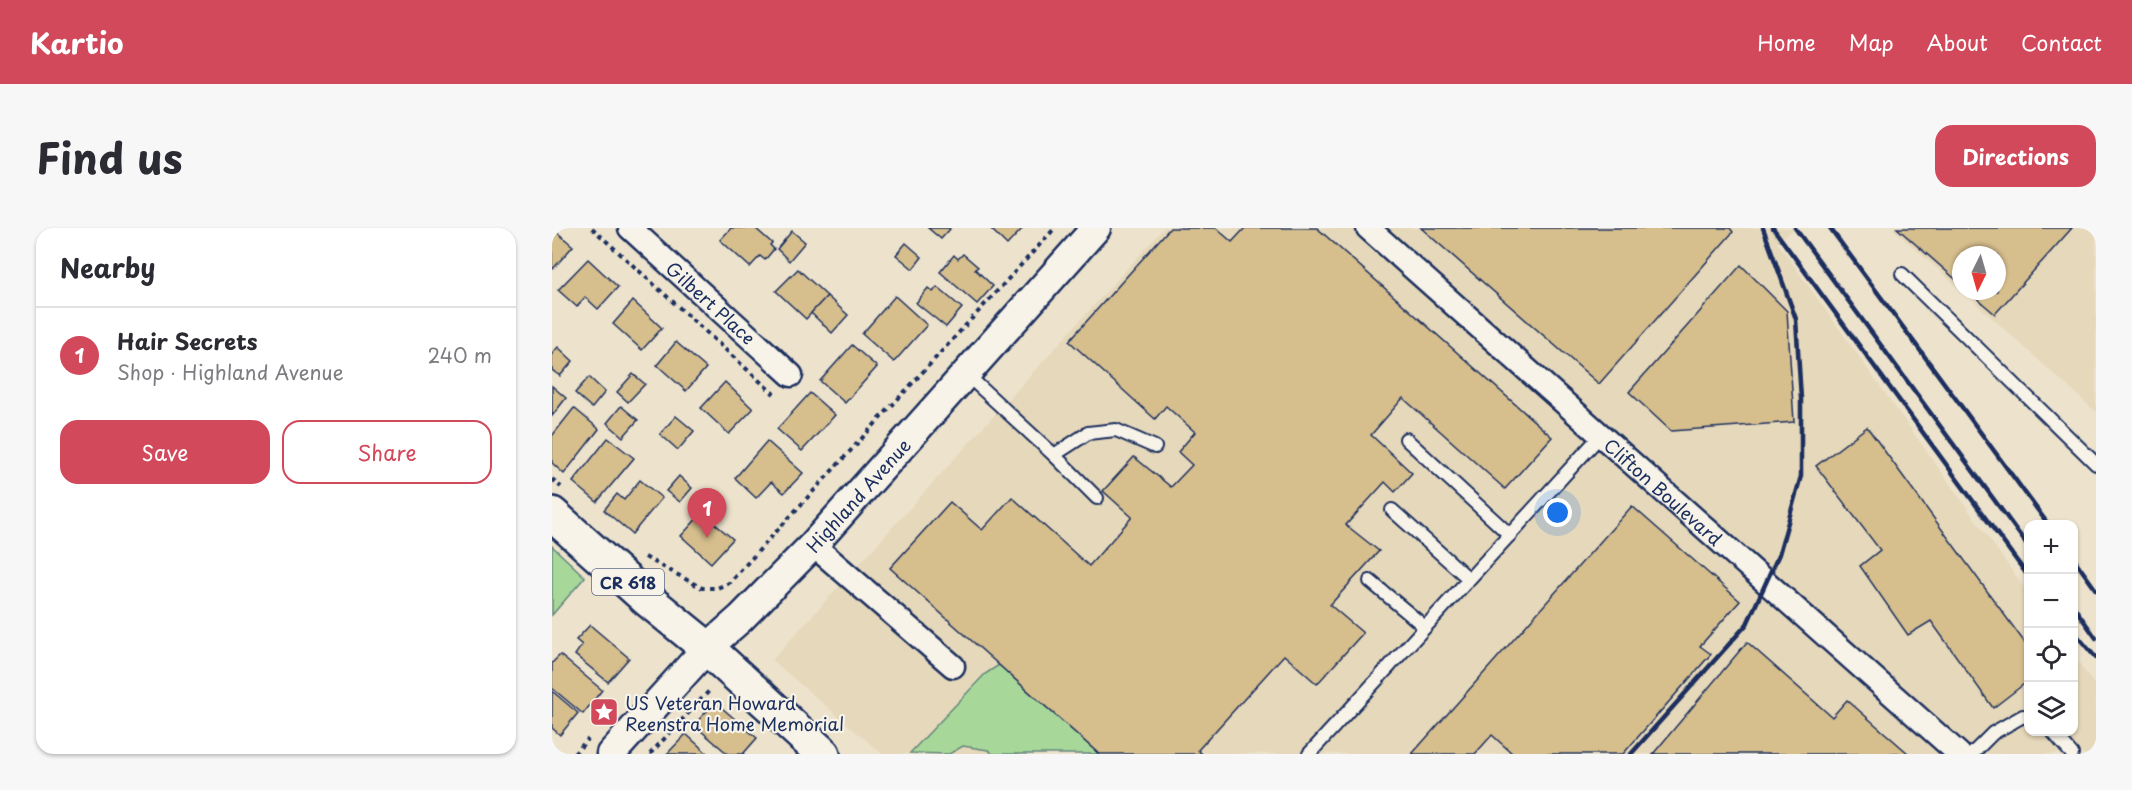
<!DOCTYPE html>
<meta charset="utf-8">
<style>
:root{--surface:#fff;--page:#f7f7f7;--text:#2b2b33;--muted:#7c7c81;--line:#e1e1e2;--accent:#d1495b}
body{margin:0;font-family:"Playpen Sans",sans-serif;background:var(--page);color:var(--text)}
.controls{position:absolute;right:18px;bottom:18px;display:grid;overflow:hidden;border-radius:12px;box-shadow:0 2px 4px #0004}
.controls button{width:54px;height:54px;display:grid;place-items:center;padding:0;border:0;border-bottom:2px solid var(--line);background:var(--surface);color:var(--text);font:30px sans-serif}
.compass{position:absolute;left:1400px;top:18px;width:54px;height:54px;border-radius:50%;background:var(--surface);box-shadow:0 2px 4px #0004;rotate:185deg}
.you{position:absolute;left:1006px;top:285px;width:21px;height:21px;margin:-15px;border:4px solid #fff;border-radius:50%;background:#1a73e8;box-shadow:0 0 0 9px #1a73e833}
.badge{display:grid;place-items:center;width:39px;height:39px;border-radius:50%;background:var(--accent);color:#fff;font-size:20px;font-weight:700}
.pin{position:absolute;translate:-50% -50px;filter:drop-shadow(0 2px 3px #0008)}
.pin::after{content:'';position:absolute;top:32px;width:21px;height:18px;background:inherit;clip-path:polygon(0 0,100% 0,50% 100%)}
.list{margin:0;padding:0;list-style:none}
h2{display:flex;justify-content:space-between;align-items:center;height:78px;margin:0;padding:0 24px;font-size:26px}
h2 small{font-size:20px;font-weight:400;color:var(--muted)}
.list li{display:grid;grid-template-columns:39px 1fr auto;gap:18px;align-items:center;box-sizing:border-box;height:96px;padding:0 24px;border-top:2px solid var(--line)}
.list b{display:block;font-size:22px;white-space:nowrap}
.list p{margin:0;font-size:20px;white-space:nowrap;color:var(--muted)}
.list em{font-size:20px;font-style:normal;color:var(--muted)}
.actions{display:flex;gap:12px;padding:18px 24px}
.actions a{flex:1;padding:14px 0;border:2px solid var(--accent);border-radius:18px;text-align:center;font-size:21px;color:var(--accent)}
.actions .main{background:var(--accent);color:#fff}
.icon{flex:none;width:33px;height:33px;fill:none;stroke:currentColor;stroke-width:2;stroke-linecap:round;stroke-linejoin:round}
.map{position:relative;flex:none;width:1544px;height:526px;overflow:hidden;border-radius:18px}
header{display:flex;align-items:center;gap:36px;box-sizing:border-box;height:84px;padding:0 30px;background:var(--accent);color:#fff}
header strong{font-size:28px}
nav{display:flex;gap:33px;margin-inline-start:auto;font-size:21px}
.intro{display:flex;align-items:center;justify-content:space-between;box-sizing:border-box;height:144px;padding:0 36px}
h1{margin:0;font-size:42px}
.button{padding:15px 27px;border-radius:18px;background:var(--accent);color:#fff;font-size:21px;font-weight:700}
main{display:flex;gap:36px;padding:0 36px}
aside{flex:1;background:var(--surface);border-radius:18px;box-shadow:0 2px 4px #0004}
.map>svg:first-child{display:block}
</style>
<header>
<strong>Kartio</strong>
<nav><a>Home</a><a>Map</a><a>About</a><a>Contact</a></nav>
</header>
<div class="intro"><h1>Find us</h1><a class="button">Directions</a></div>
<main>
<aside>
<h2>Nearby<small></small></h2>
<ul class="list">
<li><span class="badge">1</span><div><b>Hair Secrets</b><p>Shop · Highland Avenue</p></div><em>240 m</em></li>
</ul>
<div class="actions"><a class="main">Save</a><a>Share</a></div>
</aside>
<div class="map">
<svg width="1544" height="526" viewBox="0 0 1544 526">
<rect width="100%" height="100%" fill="#ede3cd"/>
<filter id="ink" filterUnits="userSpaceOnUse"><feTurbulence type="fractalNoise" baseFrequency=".0167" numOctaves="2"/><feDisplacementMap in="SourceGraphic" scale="12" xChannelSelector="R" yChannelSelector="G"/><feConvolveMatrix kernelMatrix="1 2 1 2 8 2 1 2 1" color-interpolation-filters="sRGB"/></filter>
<g filter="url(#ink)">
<g fill="#e6d8ba">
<path d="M612 0H1243L1225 14 1476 365V503H1522V428L1544 459V526H330L220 432Z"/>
<path d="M1340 0H1544V184L1410 63H1445V27H1409V62Z"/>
</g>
<g fill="#a8d899" stroke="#62847c" stroke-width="1.5">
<path d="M0 318 33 349 0 387Z"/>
<path d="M447 437 547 526H441L436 522 411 518 397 526 358 525 433 446Z"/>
</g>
<g fill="#d6be8d" stroke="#1b2f5e" stroke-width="1.5">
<path d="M0 0 21 18 1 41 0 40Z"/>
<path d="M179 0H203L220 15 218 17 222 21 213 32 208 28 198 39 168 12Z"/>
<path d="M376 0H397L398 1 389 11Z"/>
<path d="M438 0H471L455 17Z"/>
<path d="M618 0H664L680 14 693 0H765L1000 209 953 261 851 170 819 207 860 245 843 264 833 254 794 297 827 323 778 377 811 405 765 456 732 427 646 522 650 526H547L338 340 398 274 430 302 460 269 537 338 580 289 551 263 582 229 619 259 640 237 626 224 643 204 614 178 603 191 517 113Z"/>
<path d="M869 0H1178L1181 4 1047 156Z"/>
<path d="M1345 0H1520L1443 86 1416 63H1445V27H1409V56Z"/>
<path d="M240 3 253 14 237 33 225 21Z"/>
<path d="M354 15 370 29 361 41 344 27Z"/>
<path d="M411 26 426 39 423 41 441 58 425 76 388 44 402 27 406 31Z"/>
<path d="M36 31 66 59 46 81 33 69 25 79 6 62Z"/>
<path d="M1189 37 1235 83 1242 194 1119 203 1077 164Z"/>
<path d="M246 41 275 68 254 91 224 63Z"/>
<path d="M385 59 410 80 394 99 364 75 376 60 381 64Z"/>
<path d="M275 68 296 87 280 105 259 85Z"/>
<path d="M343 68 375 97 342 134 310 106Z"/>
<path d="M81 73 110 100 90 122 61 96Z"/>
<path d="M124 114 154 140 134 163 105 137Z"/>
<path d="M300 117 325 139 293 175 268 153Z"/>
<path d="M6 119 21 133 8 148 0 142V126Z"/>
<path d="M81 146 93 156 76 174 65 164Z"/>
<path d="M37 149 53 164 40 180 23 165Z"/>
<path d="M173 154 201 181 177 206 149 180Z"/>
<path d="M0 158 14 170 0 188Z"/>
<path d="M258 165 283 187 250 223 225 201Z"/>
<path d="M69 178 86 192 71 209 55 195Z"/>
<path d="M22 180 47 201 12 246 0 235V208Z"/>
<path d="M124 188 142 203 126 222 108 206Z"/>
<path d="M1315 199 1476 419V453L1441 480 1379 393 1356 407 1308 338 1328 322 1264 238Z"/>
<path d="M56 210 82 230 45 274 21 254Z"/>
<path d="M215 213 251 245 232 265 219 254 204 270 183 250Z"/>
<path d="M127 248 140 260 128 274 114 263Z"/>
<path d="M88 252 110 270 80 306 52 282 65 266 72 272Z"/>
<path d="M1080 278 1188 373 1148 418 1159 426 1071 526H961L940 507 923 526H860Z"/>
<path d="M150 285 181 311 159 335 129 308Z"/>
<path d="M38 397 77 430 56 454 23 427 30 417 24 412Z"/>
<path d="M1195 414 1280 489 1295 472 1357 526H1101Z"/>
<path d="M8 427 50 462 31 486 0 460V435Z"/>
<path d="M0 463 26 485 8 507 0 500Z"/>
<path d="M163 474 205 510 191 526H176L142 497Z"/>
<path d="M134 506 156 526H115Z"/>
</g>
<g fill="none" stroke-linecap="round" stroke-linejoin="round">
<g stroke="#1b2f5e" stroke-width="16">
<g id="service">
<path d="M1350 46 1544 236"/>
<path d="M414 146 502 227 536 205 564 202 603 219"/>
<path d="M854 211 958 307"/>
<path d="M502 227 545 270"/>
<path d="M840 282 917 351"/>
<path d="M818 353 873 399"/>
<path d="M1500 503 1520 526"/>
<path d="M757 526 1049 207"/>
<path d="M1420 526 1441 505 1471 488 1476 490"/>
</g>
</g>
<g stroke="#1b2f5e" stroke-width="27">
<g id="minor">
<path id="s1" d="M78 0 239 147"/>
<path id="s2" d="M816 0 1407 526"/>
<path d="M261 317 401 438"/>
</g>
</g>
<g stroke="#1b2f5e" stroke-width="33">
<g id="tertiary">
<path id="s3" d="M59 526 155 420 189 390 261 317 544 0"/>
</g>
</g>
<g stroke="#1b2f5e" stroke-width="38">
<path id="primary" d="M0 286 96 372 155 420 271 526"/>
</g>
<g stroke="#1b2f5e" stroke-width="4" stroke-dasharray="4.5 4.5" stroke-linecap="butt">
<path d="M40 0 222 166"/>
<path d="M0 251 9 259"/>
<path d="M93 329 150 360H165L177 355 503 0"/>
<path d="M22 526 36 511"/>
<path d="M98 526 158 462 160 463"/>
</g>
<use href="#service" stroke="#f7f3e8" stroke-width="12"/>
<use href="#minor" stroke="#f7f3e8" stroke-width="22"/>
<use href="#tertiary" stroke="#f7f3e8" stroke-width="28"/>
<use href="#primary" stroke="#f7f3e8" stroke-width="33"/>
<g stroke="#1b2f5e" stroke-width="4.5">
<path d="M1221 0 1476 348"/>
<path d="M1243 0 1476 318"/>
<path d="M1278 0 1496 296"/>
<path d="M1522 331 1544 362"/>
<path d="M1522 379 1544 410"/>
<path d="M1522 404 1544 430"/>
<path d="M1079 526 1195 396 1227 326 1249 248V171L1244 91 1211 0"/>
</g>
</g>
</g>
<defs>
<g id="sight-square" transform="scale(1.5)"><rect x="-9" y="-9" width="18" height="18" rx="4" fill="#d1495b" stroke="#f7f3e8"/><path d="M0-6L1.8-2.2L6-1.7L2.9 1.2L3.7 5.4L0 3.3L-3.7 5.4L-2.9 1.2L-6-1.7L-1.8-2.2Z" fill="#fff"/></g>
</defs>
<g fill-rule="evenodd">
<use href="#sight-square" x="52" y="484"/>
</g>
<g text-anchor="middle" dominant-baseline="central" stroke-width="4.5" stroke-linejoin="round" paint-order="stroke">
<rect fill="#f7f3e8" stroke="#5d6a87" stroke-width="1.5" x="40" y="341" width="72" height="26" rx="4.5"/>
<g font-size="16" font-weight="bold" fill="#1b2f5e">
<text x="76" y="354">CR 618</text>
</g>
<g font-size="18" fill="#1b2f5e" stroke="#f7f3e8">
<text stroke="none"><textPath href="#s1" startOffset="110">Gilbert Place</textPath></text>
<text stroke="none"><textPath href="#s2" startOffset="396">Clifton Boulevard</textPath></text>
<text stroke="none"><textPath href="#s3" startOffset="358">Highland Avenue</textPath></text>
</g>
<g font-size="18" fill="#1b2f5e" stroke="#f7f3e8" text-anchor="start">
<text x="73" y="474">US Veteran Howard<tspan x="73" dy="21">Reenstra Home Memorial</tspan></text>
</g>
</g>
</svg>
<div class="controls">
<button>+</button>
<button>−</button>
<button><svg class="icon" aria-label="locate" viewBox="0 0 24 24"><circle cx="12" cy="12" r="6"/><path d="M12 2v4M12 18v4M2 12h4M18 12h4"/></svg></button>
<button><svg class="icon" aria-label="layers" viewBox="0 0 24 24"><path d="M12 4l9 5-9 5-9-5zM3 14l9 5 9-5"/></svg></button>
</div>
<svg class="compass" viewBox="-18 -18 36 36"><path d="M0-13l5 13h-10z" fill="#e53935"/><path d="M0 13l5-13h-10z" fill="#7c7c81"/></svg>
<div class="you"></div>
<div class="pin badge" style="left:155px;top:310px">1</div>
</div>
</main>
